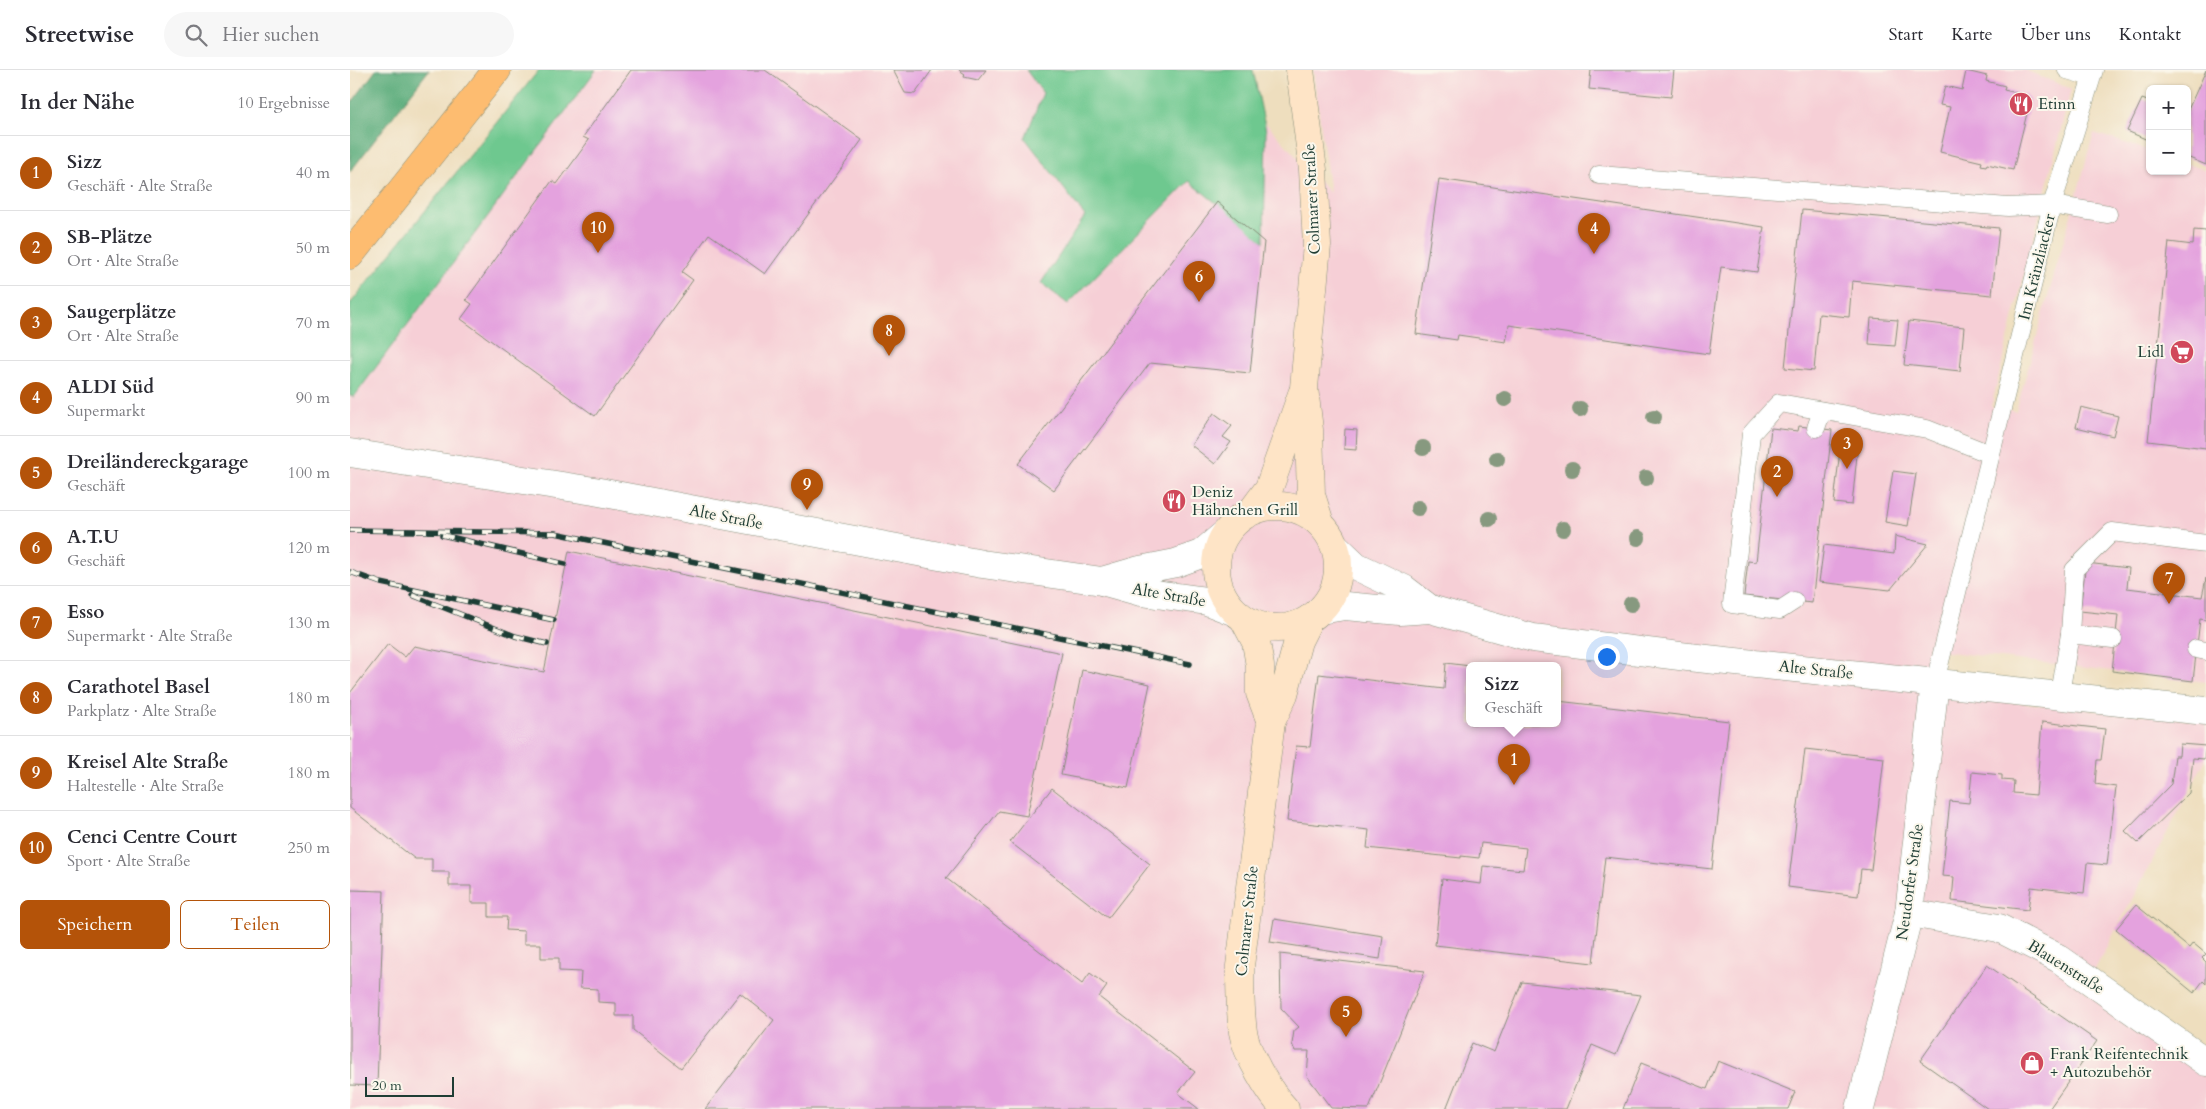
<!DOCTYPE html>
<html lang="de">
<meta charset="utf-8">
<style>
:root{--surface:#fff;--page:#f7f7f7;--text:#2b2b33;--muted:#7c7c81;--line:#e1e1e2;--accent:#b45309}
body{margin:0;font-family:Cardo,serif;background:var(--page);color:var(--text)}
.controls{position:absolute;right:15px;top:15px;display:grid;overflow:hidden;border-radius:8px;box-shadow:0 1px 4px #0004}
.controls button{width:45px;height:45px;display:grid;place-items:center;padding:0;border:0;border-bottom:1px solid var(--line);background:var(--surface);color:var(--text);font:25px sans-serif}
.scale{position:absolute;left:15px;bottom:12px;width:89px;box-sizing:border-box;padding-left:5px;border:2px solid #1f3d34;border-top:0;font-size:14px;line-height:18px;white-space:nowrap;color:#1f3d34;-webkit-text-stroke:4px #fbf7ec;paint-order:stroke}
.you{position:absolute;left:1256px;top:586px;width:18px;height:18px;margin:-12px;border:4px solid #fff;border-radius:50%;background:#1a73e8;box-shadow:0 0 0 8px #1a73e833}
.badge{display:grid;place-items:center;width:32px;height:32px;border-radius:50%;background:var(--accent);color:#fff;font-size:16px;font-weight:700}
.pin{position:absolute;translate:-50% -41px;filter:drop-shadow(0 1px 2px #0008)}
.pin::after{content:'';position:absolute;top:26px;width:18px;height:15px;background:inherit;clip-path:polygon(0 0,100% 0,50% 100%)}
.popup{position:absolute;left:1116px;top:592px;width:95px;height:65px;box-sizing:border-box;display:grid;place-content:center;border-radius:8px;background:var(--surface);filter:drop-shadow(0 1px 4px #0005);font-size:16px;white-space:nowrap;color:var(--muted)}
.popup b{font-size:19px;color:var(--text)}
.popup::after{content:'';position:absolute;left:50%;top:100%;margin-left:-10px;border:10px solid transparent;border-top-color:var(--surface)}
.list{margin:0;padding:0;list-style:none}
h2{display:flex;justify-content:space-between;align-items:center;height:65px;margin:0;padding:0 20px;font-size:21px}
h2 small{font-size:16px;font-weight:400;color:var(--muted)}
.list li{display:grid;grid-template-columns:32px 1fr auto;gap:15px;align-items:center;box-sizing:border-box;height:75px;padding:0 20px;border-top:1px solid var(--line)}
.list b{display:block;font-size:19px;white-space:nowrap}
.list p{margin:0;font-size:16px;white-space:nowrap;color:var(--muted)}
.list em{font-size:16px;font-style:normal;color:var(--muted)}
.actions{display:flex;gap:10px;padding:15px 20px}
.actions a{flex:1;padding:11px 0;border:1px solid var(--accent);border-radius:8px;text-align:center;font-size:18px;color:var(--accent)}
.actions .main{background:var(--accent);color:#fff}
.icon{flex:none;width:28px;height:28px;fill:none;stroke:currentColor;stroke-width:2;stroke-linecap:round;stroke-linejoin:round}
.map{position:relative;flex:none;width:1856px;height:1039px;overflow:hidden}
header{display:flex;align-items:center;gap:30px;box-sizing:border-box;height:70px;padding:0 25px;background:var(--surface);border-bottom:1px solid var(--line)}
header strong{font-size:24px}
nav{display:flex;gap:28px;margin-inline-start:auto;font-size:18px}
.search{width:350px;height:45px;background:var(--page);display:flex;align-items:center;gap:12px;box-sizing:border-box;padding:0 18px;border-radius:28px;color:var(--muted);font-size:19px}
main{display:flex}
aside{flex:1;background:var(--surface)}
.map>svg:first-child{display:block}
</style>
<header>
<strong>Streetwise</strong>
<div class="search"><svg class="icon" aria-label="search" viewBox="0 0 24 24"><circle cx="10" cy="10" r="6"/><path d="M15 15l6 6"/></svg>Hier suchen</div>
<nav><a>Start</a><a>Karte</a><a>Über uns</a><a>Kontakt</a></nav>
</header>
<main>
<aside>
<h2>In der Nähe<small>10 Ergebnisse</small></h2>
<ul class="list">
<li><span class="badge">1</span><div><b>Sizz</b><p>Geschäft · Alte Straße</p></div><em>40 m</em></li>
<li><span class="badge">2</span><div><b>SB-Plätze</b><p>Ort · Alte Straße</p></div><em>50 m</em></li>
<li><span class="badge">3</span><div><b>Saugerplätze</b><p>Ort · Alte Straße</p></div><em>70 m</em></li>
<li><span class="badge">4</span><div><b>ALDI Süd</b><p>Supermarkt</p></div><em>90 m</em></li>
<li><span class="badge">5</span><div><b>Dreiländereckgarage</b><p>Geschäft</p></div><em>100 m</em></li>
<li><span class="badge">6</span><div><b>A.T.U</b><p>Geschäft</p></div><em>120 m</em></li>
<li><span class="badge">7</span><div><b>Esso</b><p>Supermarkt · Alte Straße</p></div><em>130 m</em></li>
<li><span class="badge">8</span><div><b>Carathotel Basel</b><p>Parkplatz · Alte Straße</p></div><em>180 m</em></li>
<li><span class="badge">9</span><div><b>Kreisel Alte Straße</b><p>Haltestelle · Alte Straße</p></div><em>180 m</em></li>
<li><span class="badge">10</span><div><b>Cenci Centre Court</b><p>Sport · Alte Straße</p></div><em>250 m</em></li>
</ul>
<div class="actions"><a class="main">Speichern</a><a>Teilen</a></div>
</aside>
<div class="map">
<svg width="1856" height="1039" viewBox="0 0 1856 1039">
<rect width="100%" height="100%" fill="#fbf7ec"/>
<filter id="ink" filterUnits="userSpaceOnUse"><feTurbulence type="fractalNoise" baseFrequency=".02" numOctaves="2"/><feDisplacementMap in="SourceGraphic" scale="10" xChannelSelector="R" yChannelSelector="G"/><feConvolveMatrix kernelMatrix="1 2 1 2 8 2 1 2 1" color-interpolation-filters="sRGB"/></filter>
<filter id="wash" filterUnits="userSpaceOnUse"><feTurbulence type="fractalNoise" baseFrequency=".0096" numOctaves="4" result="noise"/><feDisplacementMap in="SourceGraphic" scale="20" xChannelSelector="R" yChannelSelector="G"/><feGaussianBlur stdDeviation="1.12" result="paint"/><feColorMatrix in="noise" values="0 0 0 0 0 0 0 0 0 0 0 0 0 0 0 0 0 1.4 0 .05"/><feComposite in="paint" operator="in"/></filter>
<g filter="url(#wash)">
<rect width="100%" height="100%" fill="#eedebe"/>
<path fill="#f6cfd6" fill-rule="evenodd" d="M229 0H880L889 24 980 123 963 0H1675L1721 19 1641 337 1666 341 1744 63 1800 81V101H1837V94L1856 100V612L1581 580 1570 623 1856 651V689L1734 920 1856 1008V1039H0V276ZM1120 596H1208V654H1120Z"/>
<g fill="#6ec88f" stroke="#468262">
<path d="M189 0H246L4 327 0 326V234Z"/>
<path d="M676 0H903L916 61 914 172 839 111 718 234 691 213 735 146 675 68 693 23Z"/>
</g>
<path fill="#5aac7a" stroke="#3c7457" d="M26 0H79L0 102V35Z"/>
<g id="blocks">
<g fill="#e4a2de">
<path d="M281 0H415L512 70 415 204 359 164 332 202 343 210 245 346 111 249 122 234 116 230 202 111 207 114 239 70 233 67Z"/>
<path d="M543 0H582L565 24 555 23Z"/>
<path d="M609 0H636L628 10 614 7 615 4Z"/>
<path d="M1241 0H1324L1321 27 1239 19Z"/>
<path d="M1856 0V95L1837 87V42Z"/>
<path d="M1616 1 1637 6 1636 11 1655 16 1654 20 1676 25 1680 31 1663 100 1637 94 1636 96 1631 95 1632 92 1590 82 1600 37 1590 35 1595 16 1612 20Z"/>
<path d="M1792 29 1800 32V71L1777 61Z"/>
<path d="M1089 109 1414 157 1407 202 1371 197 1359 284 1159 255 1156 272 1108 265 1107 270 1066 264Z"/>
<path d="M867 132 914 172 900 303 800 293 704 420 668 394Z"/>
<path d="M1452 140 1649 158 1642 225 1502 211 1499 247 1469 244 1464 301 1435 298Z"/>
<path d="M1844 160 1856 161V378L1798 371 1819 172 1843 175Z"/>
<path d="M1521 248 1548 250 1545 276 1519 274Z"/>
<path d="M1559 251 1614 257 1610 301 1554 295Z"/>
<path d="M1731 337 1768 346 1763 366 1726 357Z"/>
<path d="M864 343 882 356 873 367 881 372 865 394 841 375Z"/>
<path d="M1449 356 1482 360 1462 533 1394 526 1398 491 1406 492 1421 358 1448 361Z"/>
<path d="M995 359 1007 360 1006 380 994 379Z"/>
<path d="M1492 362 1509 365 1502 435 1484 433Z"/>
<path d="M1543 401 1566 404 1558 456 1535 452Z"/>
<path d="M1545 466 1578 474 1540 520 1469 512 1474 475 1544 484Z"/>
<path d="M219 481 712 583 677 746 649 741 596 808 732 914 740 903 757 916 749 927 845 1002 828 1023 849 1039H355L424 950 390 923 331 998 283 960V946H266V933L248 932V919L230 918 231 902 209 901V888H191V874H174V861L156 860 157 847H139V833H121V816H99V802H82V789H65L0 738V623L38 574 55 587 64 576 194 602Z"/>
<path d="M1736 493 1779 498 1777 518 1852 527 1856 508V550L1850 549 1843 611 1762 601 1768 545 1730 541Z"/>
<path d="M1096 593 1120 596V654H1208V631L1379 651 1362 799 1255 787 1243 893 1085 875 1092 809 1131 814 1133 796 1173 800 1176 778 1131 773 1129 788 1111 786V788L1017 778 1019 760 937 751 946 676 960 677 969 604 1094 619Z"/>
<path d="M732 600 800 614 778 718 711 705Z"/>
<path d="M1692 652 1755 659 1751 690H1747L1745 714 1766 717 1757 795 1737 793 1734 823 1681 817 1678 840 1602 831 1604 807 1592 806 1600 731 1619 733 1622 702 1652 705V710L1664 711 1663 723 1686 725Z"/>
<path d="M1830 674 1856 676 1854 689 1843 688 1839 723 1788 773 1775 761 1821 714 1825 686H1829Z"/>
<path d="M1455 679 1534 688 1521 800 1511 799 1508 826 1438 817Z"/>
<path d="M702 718 800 794 758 848 660 772Z"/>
<path d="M0 820 34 821 27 1016 0 1015Z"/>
<path d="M1786 835 1839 878 1843 873 1856 884 1852 888 1856 892V914L1853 911 1844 923 1766 859Z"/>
<path d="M924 849 1033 866 1030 889 920 872Z"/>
<path d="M930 884 1075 901 1019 1039 981 1038 957 1006 959 981H945L942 974 944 961 949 957 931 938Z"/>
<path d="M1637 895 1747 971 1699 1039H1638L1570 991Z"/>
<path d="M1172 912 1291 925 1266 985 1242 975 1216 1039H1096L1122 973 1144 982Z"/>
<path d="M1368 991 1445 1022 1438 1039H1273L1291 993 1357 1019Z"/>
</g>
</g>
</g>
<g filter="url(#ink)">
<use href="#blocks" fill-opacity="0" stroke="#868e79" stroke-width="1"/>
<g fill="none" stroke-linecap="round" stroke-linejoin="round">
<g stroke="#868e79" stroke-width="19">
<g id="service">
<path d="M1717 0 1741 7"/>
<path d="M1744 0 1702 135 1758 144"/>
<path d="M1249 105 1658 137 1702 135 1585 612"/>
<path d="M1466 358 1472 341"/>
<path d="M1444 531 1430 540 1382 534 1401 364 1429 333 1577 359 1640 384"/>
<path d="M1720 564 1763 569"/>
<path d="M1846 579 1856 581"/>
<path d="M1710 624 1720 564 1724 500 1762 462 1856 474"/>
</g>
</g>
<g stroke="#868e79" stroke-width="29">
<g id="minor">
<path d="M985 476 1006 496 1054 519 1080 539"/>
<path d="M970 540 995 536 1050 541 1080 539 1183 568 1338 587 1856 641"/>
<path d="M1559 843 1649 858 1708 888 1856 992"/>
<path d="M1510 1039 1559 843 1585 612"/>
</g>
</g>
<g stroke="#868e79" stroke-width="29">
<g id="tertiary">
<path d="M0 383 244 421 632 494 752 511 791 522 857 531 885 542"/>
<path d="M752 511 790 500 826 493 851 484 876 463"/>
</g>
</g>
<g stroke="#868e79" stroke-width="29">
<g id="secondary">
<path d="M950 0 963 100 967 175 954 318 959 360 961 425 970 453"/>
<circle cx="927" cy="497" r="61"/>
<path d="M902 441 919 418 952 324"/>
<path d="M894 549 906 572 910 596V623L921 652"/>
<path d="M935 1039C919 1022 897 985 893 962 890 940 890 918 890 896L921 652 934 624 948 571 959 549"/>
</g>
</g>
<g stroke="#868e79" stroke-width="29">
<path id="primary" d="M0 185 147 0"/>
</g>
<use href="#service" stroke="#fff" stroke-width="18"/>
<use href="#minor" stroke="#fff" stroke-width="28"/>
<use href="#tertiary" stroke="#fff" stroke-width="28"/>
<use href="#secondary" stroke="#fee4c6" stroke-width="28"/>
<use href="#primary" stroke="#fdbc70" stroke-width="28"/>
<g stroke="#1f3d34" stroke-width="5.5">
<g id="rail">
<path d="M0 460 205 463 840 594"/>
<path d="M92 465 215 494"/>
<path d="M0 502 31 513 204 550"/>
<path d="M62 525 165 566 197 574"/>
</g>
</g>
<use href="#rail" stroke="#fbf7ec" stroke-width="4" stroke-dasharray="11" stroke-linecap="butt"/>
</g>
<g fill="#87997f">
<circle cx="1155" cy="329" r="8"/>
<circle cx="1230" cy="339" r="8"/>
<circle cx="1304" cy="347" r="8"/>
<circle cx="1073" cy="378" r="8"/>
<circle cx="1147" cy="389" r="8"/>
<circle cx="1222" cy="399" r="8"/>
<circle cx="1296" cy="408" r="8"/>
<circle cx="1068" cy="438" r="8"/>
<circle cx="1139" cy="449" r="8"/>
<circle cx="1213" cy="459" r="8"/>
<circle cx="1288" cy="468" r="8"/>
<circle cx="1281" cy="534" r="8"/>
</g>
</g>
<defs>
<g id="restaurant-disc" transform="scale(1.25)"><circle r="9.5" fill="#d1495b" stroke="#fbf7ec"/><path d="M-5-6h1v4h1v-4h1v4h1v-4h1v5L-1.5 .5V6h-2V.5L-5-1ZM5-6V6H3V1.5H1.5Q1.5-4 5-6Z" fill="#fff"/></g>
<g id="supermarket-disc" transform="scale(1.25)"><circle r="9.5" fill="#d1495b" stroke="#fbf7ec"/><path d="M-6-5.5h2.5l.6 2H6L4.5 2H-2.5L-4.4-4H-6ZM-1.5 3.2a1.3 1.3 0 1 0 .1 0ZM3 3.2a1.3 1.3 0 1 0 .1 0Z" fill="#fff"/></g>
<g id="shop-disc" transform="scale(1.25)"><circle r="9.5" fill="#d1495b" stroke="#fbf7ec"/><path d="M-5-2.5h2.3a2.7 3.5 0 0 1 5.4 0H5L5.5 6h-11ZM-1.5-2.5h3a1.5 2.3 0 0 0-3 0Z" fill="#fff"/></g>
</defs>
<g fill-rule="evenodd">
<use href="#restaurant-disc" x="1671" y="34"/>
<use href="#supermarket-disc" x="1832" y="282"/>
<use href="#restaurant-disc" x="824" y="431"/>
<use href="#shop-disc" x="1682" y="993"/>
</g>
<g text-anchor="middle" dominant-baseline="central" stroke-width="4" stroke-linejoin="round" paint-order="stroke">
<g font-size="16" fill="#1f3d34" stroke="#fbf7ec" text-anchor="start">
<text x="1688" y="34">Etinn</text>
<text x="1814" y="282" text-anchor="end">Lidl</text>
<text x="842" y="422">Deniz<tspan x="842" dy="18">Hähnchen Grill</tspan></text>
<text x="1700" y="984">Frank Reifentechnik<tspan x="1700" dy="18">+ Autozubehör</tspan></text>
</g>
<g font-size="16" fill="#1f3d34" stroke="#fbf7ec">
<text transform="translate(962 129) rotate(-93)">Colmarer Straße</text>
<text transform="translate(1687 197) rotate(-76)">Im Kränzliacker</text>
<text transform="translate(376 447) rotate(11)">Alte Straße</text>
<text transform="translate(819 525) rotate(10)">Alte Straße</text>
<text transform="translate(1466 600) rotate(6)">Alte Straße</text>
<text transform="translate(1560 812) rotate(-82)">Neudorfer Straße</text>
<text transform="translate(897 851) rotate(-84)">Colmarer Straße</text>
<text transform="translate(1716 897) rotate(32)">Blauenstraße</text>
</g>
</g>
</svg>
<div class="controls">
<button>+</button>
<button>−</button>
</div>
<div class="scale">20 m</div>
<div class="you"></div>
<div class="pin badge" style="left:1164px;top:715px">1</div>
<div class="popup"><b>Sizz</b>Geschäft</div>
<div class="pin badge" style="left:1427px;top:427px">2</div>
<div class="pin badge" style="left:1497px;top:399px">3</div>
<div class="pin badge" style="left:1244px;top:184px">4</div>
<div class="pin badge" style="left:996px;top:967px">5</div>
<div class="pin badge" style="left:849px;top:232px">6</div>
<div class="pin badge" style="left:1819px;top:534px">7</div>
<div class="pin badge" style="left:539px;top:286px">8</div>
<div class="pin badge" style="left:457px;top:440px">9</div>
<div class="pin badge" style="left:248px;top:183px">10</div>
</div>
</main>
